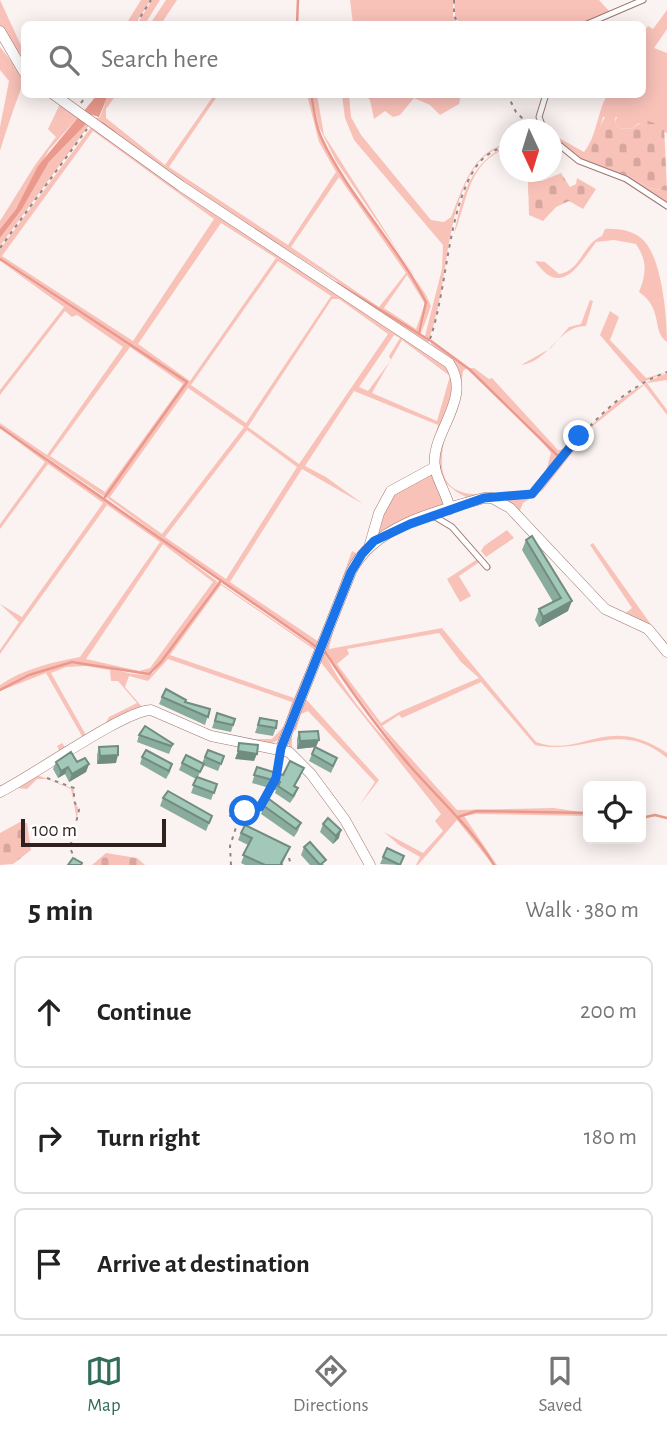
<!DOCTYPE html>
<meta charset="utf-8">
<style>
:root{--surface:#fff;--page:#f2f2f2;--text:#222;--muted:#767676;--line:#e0e0e0;--accent:#316d57}
body{margin:0;font-family:"Alegreya Sans",sans-serif;background:var(--page);color:var(--text)}
.controls{position:absolute;right:21px;bottom:21px;display:grid;overflow:hidden;border-radius:10px;box-shadow:0 4px 18px #0003}
.controls button{width:63px;height:63px;display:grid;place-items:center;padding:0;border:0;border-bottom:2px solid var(--line);background:var(--surface);color:var(--text);font:35px sans-serif}
.compass{position:absolute;left:499px;top:119px;width:63px;height:63px;border-radius:50%;background:var(--surface);box-shadow:0 4px 18px #0003;rotate:176deg}
.scale{position:absolute;left:21px;bottom:18px;width:145px;box-sizing:border-box;padding-left:7px;border:4px solid #30211e;border-top:0;font-size:19px;line-height:24px;white-space:nowrap;color:#30211e;-webkit-text-stroke:5px #fff;paint-order:stroke}
.stop{position:absolute;width:21px;height:21px;margin:-16px;border:5px solid #1a73e8;border-radius:50%;background:#fff}
.stop.end{background:#1a73e8;border-color:#fff;box-shadow:0 2px 7px #0008}
.list{margin:0;padding:0;list-style:none}
h2{display:flex;justify-content:space-between;align-items:center;height:91px;margin:0;padding:0 28px;font-size:30px}
h2 small{font-size:23px;font-weight:400;color:var(--muted)}
.list li{display:grid;grid-template-columns:46px 1fr auto;gap:21px;align-items:center;box-sizing:border-box;height:112px;margin:0 14px 14px;padding:0 14px;border:2px solid var(--line);border-radius:10px}
.list b{display:block;font-size:26px;white-space:nowrap}
.list em{font-size:23px;font-style:normal;color:var(--muted)}
.icon{flex:none;width:38px;height:38px;fill:none;stroke:currentColor;stroke-width:2;stroke-linecap:round;stroke-linejoin:round}
.map{position:relative;flex:none;width:667px;height:865px;overflow:hidden}
.search{position:absolute;background:var(--surface);box-shadow:0 4px 18px #0003;left:21px;right:21px;top:21px;height:77px;display:flex;align-items:center;gap:18px;box-sizing:border-box;padding:0 24px;border-radius:10px;color:var(--muted);font-size:26px}
.sheet{height:469px;background:var(--surface)}
nav{display:flex;justify-content:space-around;align-items:center;box-sizing:border-box;height:98px;border-top:2px solid var(--line);background:var(--surface);font-size:19px;color:var(--muted)}
nav a{display:grid;justify-items:center;gap:4px}
nav .on{color:var(--accent)}
.map>svg:first-child{display:block}
</style>
<div class="map">
<svg width="667" height="865" viewBox="0 0 667 865">
<defs>
<pattern id="cemetery-stones" width="16" height="16" patternUnits="userSpaceOnUse" patternTransform="scale(1.75)"><rect width="16" height="16" fill="#f9c2b9"/><path d="M2 7V4a2 2 0 0 1 4 0v3zM10 15v-3a2 2 0 0 1 4 0v3z" fill="#d6a69f"/></pattern>
</defs>
<rect width="100%" height="100%" fill="#fbf3f1"/>
<g fill="#f9c2b9" fill-rule="evenodd">
<path d="M0 0 24 52V67L0 25Z"/>
<path d="M141 0H151L135 24H126Z"/>
<path d="M152 0H160L145 24H137Z"/>
<path d="M166 0H177L161 24H150Z"/>
<path d="M350 0H453V16L458 24H353Z"/>
<path d="M454 0H599L610 12 585 24H460L455 16Z"/>
<path d="M667 10V29L654 48 667 53V133L639 123 631 129 619 128 615 122 617 117H603L595 145 585 160 631 177 649 188 667 191V204L647 189 585 163 552 137V134L584 152C597 136 597 113 607 95L642 94 643 33 648 26 653 29Z"/>
<path d="M0 47 24 77V83C20 88 3 141 0 151V127L9 81 0 70Z"/>
<path d="M108 95H116L106 109V118L165 165 214 95H218L169 167 288 245 336 172 319 142 307 95H310C313 108 315 124 321 137 348 196 396 244 426 302L418 333 213 202 102 124 212 203 429 341 428 343 295 260 91 119 100 117ZM339 177 406 273 379 307 291 247ZM407 275 425 304 416 329 384 308Z"/>
<path d="M312 95H317L324 135 426 295 431 306 421 334 427 301 412 272 336 161 319 127Z"/>
<path d="M342 95H349L351 117 361 135 431 220 444 222 451 217C464 185 472 152 508 143 497 148 485 154 477 164 444 209 449 286 429 339L425 336 442 269 443 245 354 140 345 118Z"/>
<path d="M365 95H461L459 104 440 115 430 105 414 98 400 115 393 117 385 111 374 119 370 100Z"/>
<path d="M60 104 80 115 49 150 16 209 0 229V221L35 165 56 137 48 129Z"/>
<path d="M88 122 90 124 0 246V238L22 209 49 162Z"/>
<path d="M92 126 444 360 455 385 432 465H429L438 425 354 391 305 466 326 477 363 504 302 469 230 582 319 642 352 551 356 553 355 559 280 739 271 744 255 743V739H272L284 726 292 702 168 659 148 681 129 676 125 687 143 708 0 790V786L60 752 57 746 62 743 66 748 83 738 46 673 0 691C23 671 70 658 99 665 118 669 134 678 153 673L220 583 309 644 318 647 220 581 106 497 151 433 105 497 0 426V423L47 455 123 347 77 315 72 317 65 311 0 395V390L64 307 0 261 126 343 0 258V249ZM93 131 214 219 133 341 2 256ZM221 223 276 258 190 381 138 344ZM278 261 331 296 246 423 191 385ZM332 299H339L388 334 299 464 248 427ZM394 335 400 338 389 356 391 360 368 391 359 387ZM402 340 450 376 437 421 372 393ZM130 347 183 384 105 492 50 456ZM188 388 244 427 162 534 110 497ZM247 430 297 467 226 579 165 537ZM221 585 315 650 294 698 170 655ZM86 666 110 670 111 681H118L137 703 109 717 105 724 86 735 51 673 66 667Z"/>
<path d="M509 144V161L500 151C467 168 467 203 454 234 463 193 469 164 509 144Z"/>
<path d="M605 229C619 228 636 231 645 242 662 261 667 317 667 342 651 331 664 309 639 292 646 274 648 262 636 244L614 240 596 242C579 265 561 299 535 261L545 262 559 274C581 271 583 243 602 236Z"/>
<path d="M590 300 593 301 586 326C559 325 550 361 521 365L551 348 569 327 581 324Z"/>
<path d="M610 311 619 317 610 340 646 378 667 372 641 383 600 335Z"/>
<path d="M430 342 467 368 463 371C461 405 411 488 472 494 491 496 513 489 532 491L545 475 551 453 540 439 559 456 469 368H474L489 379 492 378 558 450 570 448 532 493 466 497C405 468 466 418 459 377 456 358 437 354 430 342Z"/>
<path d="M667 373V380L647 383 667 410V415L644 385 594 425 543 490 523 503 519 513 608 605 623 615 632 608 590 545 593 543 662 640 652 630 612 611 499 500 533 494C544 486 551 472 560 461 591 424 621 391 667 373Z"/>
<path d="M0 428 105 498 218 582 161 661 148 673 72 661 29 674 0 689V685C23 669 53 662 80 657L160 542 107 505 0 654V650L19 622 0 604 22 617 103 503 48 464 0 529V524L45 462ZM163 544 213 582 150 668 139 671 86 659Z"/>
<path d="M434 471 446 508 376 537C385 493 398 491 434 471Z"/>
<path d="M431 518 443 520C366 523 345 586 329 649L442 628 536 742C582 759 606 712 667 753V758C620 718 584 756 535 745L481 682 402 718 399 715 382 726 457 810 554 808 588 813 476 810 458 816 408 763 324 652C364 734 445 790 493 865L457 820 418 865H416L420 857 399 845 384 832 423 853 443 831 435 821 441 814 319 660 359 560 381 540ZM439 633 461 662 479 678 399 712 381 723 337 664 349 654 347 649Z"/>
<path d="M507 530 514 538 486 557 481 551 484 546Z"/>
<path d="M479 558 481 561 459 576 471 596 460 602 447 579Z"/>
<path d="M304 697 379 780 359 806 375 782 308 711 301 714 296 730 292 731V749L289 748V738Z"/>
<path d="M37 775 74 789 73 802 78 807 77 820 71 789 47 779H37L27 789 17 788 0 797V793Z"/>
<path d="M476 811 577 813 588 816 476 814 464 816 497 865H495L459 817Z"/>
</g>
<g fill="url(#cemetery-stones)">
<path d="M610 112 616 113 615 122 619 128 631 129 645 120 664 126 667 191 649 188 631 177 585 160C594 148 601 116 610 112Z"/>
<path d="M561 173 570 187 576 184 577 178 596 189 583 209 569 201 556 207 543 221 529 215 528 180 542 181Z"/>
<path d="M20 822 27 823 31 850 13 864 0 865V833Z"/>
<path d="M106 853 137 858 145 865H92Z"/>
</g>
<g fill="#eb998d">
<path d="M97 95H108L99 117 83 112Z"/>
<path d="M80 115 88 122 49 162 22 209 0 238V229L16 209 38 166Z"/>
</g>
<g fill="none" stroke-linecap="round" stroke-linejoin="round">
<g stroke="#eb998d" stroke-width="2.5">
<path d="M297 24 298 0"/>
<path d="M311 94C314 108 315 124 321 137 348 196 397 244 426 302L419 334"/>
<path d="M102 123 114 132"/>
<path d="M0 259 187 382 105 497"/>
<path d="M337 283 429 340"/>
<path d="M431 341 469 369 558 456"/>
<path d="M0 427 318 648"/>
<path d="M325 652C351 691 379 730 410 766 439 799 471 827 494 865"/>
<path d="M0 690 29 675 72 662 149 674 161 662 220 582"/>
<path d="M458 817 476 811 588 813"/>
<path d="M641 818 655 815 667 818"/>
</g>
<g stroke="#9d7771" stroke-width="7">
<g id="lane">
<path d="M587 24 643 0"/>
<path d="M544 130 539 117 546 94"/>
<path d="M552 139 579 161 626 179 667 206"/>
<path d="M432 515 452 527 487 567"/>
</g>
</g>
<g stroke="#9d7771" stroke-width="11">
<g id="street">
<path d="M0 31 24 72"/>
<path d="M53 94 181 186 449 363C474 400 429 433 435 468 438 482 447 495 450 509"/>
<path d="M370 544 379 513 391 491 435 467"/>
<path d="M281 748 351 572C373 526 439 510 484 498H492L510 508 605 609 648 629 667 652"/>
<path d="M0 792C33 776 123 711 151 710L211 736 289 752 311 774 345 820 370 865"/>
</g>
</g>
<g stroke="#918683" stroke-width="2" stroke-dasharray="3.5 5" stroke-linecap="butt">
<path d="M454 0V16L459 24"/>
<path d="M136 24 151 0"/>
<path d="M507 94 516 112 532 128"/>
<path d="M81 103 88 94"/>
<path d="M0 248 87 129"/>
<path d="M430 339C448 287 447 207 478 164 485 154 498 149 510 143"/>
<path d="M511 497 532 494C544 485 551 472 560 461 590 424 621 389 667 372"/>
<path d="M277 774 280 759"/>
<path d="M47 778 74 788V801L79 810 70 848 75 859"/>
<path d="M229 816 256 810 272 789"/>
<path d="M289 858 291 865"/>
<path d="M231 865 230 846 241 812"/>
</g>
<use href="#lane" stroke="#fff" stroke-width="5"/>
<use href="#street" stroke="#fff" stroke-width="10"/>
</g>
<g fill="#8aac9e">
<path d="M532 536 568 611 539 627 535 620 539 609 553 602 522 550 526 540Z"/>
<path d="M162 697 210 709 205 725 159 704Z"/>
<path d="M217 713 235 719 231 732 212 728Z"/>
<path d="M260 718 276 728 273 736 255 733Z"/>
<path d="M299 732 334 766 331 773 309 761 315 747 297 749V739Z"/>
<path d="M139 735 173 744 169 754 137 742Z"/>
<path d="M99 747 116 763 97 764V755Z"/>
<path d="M208 750 224 756 218 771 203 765 198 777 217 784 211 800 191 793 196 779 179 770 182 763H202Z"/>
<path d="M142 757 170 772 166 779 140 764Z"/>
<path d="M56 762H77L89 764 86 772 69 782 65 774 58 778 53 769Z"/>
<path d="M257 767 283 775 301 776 295 786 298 788 295 796 290 803 275 793 276 790 252 783Z"/>
<path d="M163 798 212 816 206 831 160 806Z"/>
<path d="M264 806 301 823 298 831 294 837 261 814Z"/>
<path d="M323 824 339 838 333 844 320 832Z"/>
<path d="M241 833 290 847 282 865H245L241 863 248 845 238 840Z"/>
<path d="M304 847 324 865H310L301 855Z"/>
<path d="M404 856 400 865 380 864 383 857Z"/>
</g>
<g fill="#718c81">
<path d="M572 601 568 611 539 627 543 617Z"/>
<path d="M319 740 316 747 297 749 300 741Z"/>
<path d="M238 751 257 754 254 761 235 759Z"/>
<path d="M118 755 116 763 97 764 100 756Z"/>
<path d="M89 764 86 772 69 782 72 774Z"/>
<path d="M68 767 65 774 58 778 61 771Z"/>
<path d="M341 830 339 838 333 844 336 836Z"/>
</g>
<g fill="#a1c8b8" stroke="#718c81" stroke-width="2">
<path d="M532 536 572 601 543 617 539 609 561 598 526 540Z"/>
<path d="M166 689 186 700 185 702 210 709 208 717 162 697Z"/>
<path d="M217 713 235 719 233 725 215 721Z"/>
<path d="M260 718 277 721 276 728 258 725Z"/>
<path d="M145 726 173 744 171 746 139 735Z"/>
<path d="M318 731 319 740 300 741 299 732Z"/>
<path d="M239 743 258 745 257 754 238 751Z"/>
<path d="M118 746V755L100 756 99 747Z"/>
<path d="M315 747 337 758 333 766 312 754Z"/>
<path d="M146 750 172 764 169 771 142 757Z"/>
<path d="M208 750 224 756 221 764 205 757Z"/>
<path d="M71 752 77 762 85 758 89 764 72 774 68 767 61 771 56 762Z"/>
<path d="M186 755 204 764 200 772 182 763Z"/>
<path d="M290 761 304 768 294 786 298 788 293 796 278 786 280 782 254 775 257 767 283 775Z"/>
<path d="M197 777 217 784 214 793 193 785Z"/>
<path d="M168 791 212 816 209 823 163 798Z"/>
<path d="M269 799 301 823 296 829 264 806Z"/>
<path d="M328 818 341 830 336 836 323 824Z"/>
<path d="M245 825 290 847 281 863 282 865H265L243 855 252 838 241 833Z"/>
<path d="M310 842 326 860 320 865 304 847Z"/>
<path d="M387 848 404 856 400 865 383 857Z"/>
<path d="M73 858 82 863 81 865H68Z"/>
</g>
<g fill="none" stroke-linecap="round" stroke-linejoin="round">
<path stroke="#1a73e8" stroke-width="9" d="M245 811 260 807 276 778 281 748 351 572 362 554 374 541 410 524 484 498 532 494 579 436"/>
</g>
</svg>
<div class="controls">
<button><svg class="icon" aria-label="locate" viewBox="0 0 24 24"><circle cx="12" cy="12" r="6"/><path d="M12 2v4M12 18v4M2 12h4M18 12h4"/></svg></button>
</div>
<svg class="compass" viewBox="-18 -18 36 36"><path d="M0-13l5 13h-10z" fill="#e53935"/><path d="M0 13l5-13h-10z" fill="#767676"/></svg>
<div class="scale">100 m</div>
<div class="stop" style="left:245px;top:811px"></div>
<div class="stop end" style="left:579px;top:436px"></div>
<div class="search"><svg class="icon" aria-label="search" viewBox="0 0 24 24"><circle cx="10" cy="10" r="6"/><path d="M15 15l6 6"/></svg>Search here</div>
</div>
<section class="sheet">
<h2>5 min<small>Walk · 380 m</small></h2>
<ul class="list">
<li><svg class="icon" aria-label="ahead" viewBox="0 0 24 24"><path d="M12 20V5M6 11l6-6 6 6"/></svg><div><b>Continue</b></div><em>200 m</em></li>
<li><svg class="icon" aria-label="right" viewBox="0 0 24 24"><path d="M7 20v-9h11M14 6l5 5-5 5"/></svg><div><b>Turn right</b></div><em>180 m</em></li>
<li><svg class="icon" aria-label="arrive" viewBox="0 0 24 24"><path d="M6 21V4h12l-3 4 3 4H6"/></svg><div><b>Arrive at destination</b></div></li>
</ul>
</section>
<nav>
<a class="on"><svg class="icon" aria-label="map" viewBox="0 0 24 24"><path d="M3 6l6-2 6 2 6-2v14l-6 2-6-2-6 2zM9 4v14M15 6v14"/></svg>Map</a>
<a><svg class="icon" aria-label="directions" viewBox="0 0 24 24"><path d="M12 3l9 9-9 9-9-9zM9 14v-3h6M13 9l2 2-2 2"/></svg>Directions</a>
<a><svg class="icon" aria-label="saved" viewBox="0 0 24 24"><path d="M7 4h10v16l-5-4-5 4z"/></svg>Saved</a>
</nav>
